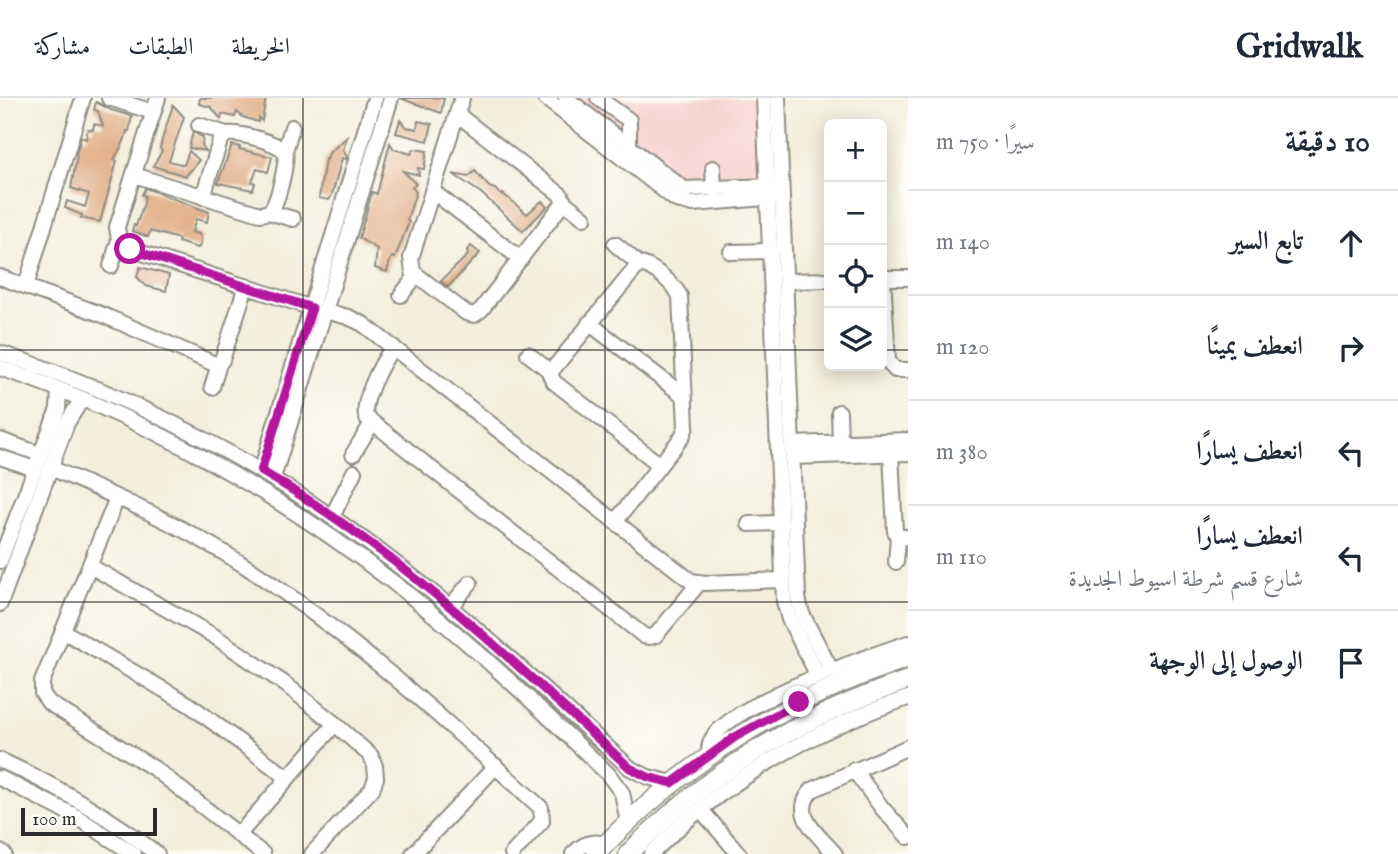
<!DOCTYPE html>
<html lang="ar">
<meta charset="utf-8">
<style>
:root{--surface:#fff;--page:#f2f2f3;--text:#1f2937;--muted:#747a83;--line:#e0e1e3}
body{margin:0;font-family:"IM FELL English",Amiri,serif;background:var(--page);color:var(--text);direction:rtl}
.controls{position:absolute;right:21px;top:21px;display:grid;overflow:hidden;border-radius:10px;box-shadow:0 4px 18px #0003}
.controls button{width:63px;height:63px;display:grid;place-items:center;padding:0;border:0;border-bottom:2px solid var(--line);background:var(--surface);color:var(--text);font:35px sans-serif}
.scale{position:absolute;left:21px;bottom:18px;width:136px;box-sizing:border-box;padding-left:7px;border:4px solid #2b2b2b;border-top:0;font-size:19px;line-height:24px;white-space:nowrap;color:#2b2b2b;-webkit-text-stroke:5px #fdfcf7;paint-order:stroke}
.stop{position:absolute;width:21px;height:21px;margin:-16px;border:5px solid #b5179e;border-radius:50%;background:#fff}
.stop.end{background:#b5179e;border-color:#fff;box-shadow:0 2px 7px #0008}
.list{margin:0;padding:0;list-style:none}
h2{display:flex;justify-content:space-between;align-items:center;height:91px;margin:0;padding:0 28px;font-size:30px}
h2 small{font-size:23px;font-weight:400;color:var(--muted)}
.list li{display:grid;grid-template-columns:46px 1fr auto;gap:21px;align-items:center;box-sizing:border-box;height:105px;padding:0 28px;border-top:2px solid var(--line)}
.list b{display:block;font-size:26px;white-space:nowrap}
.list p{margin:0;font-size:23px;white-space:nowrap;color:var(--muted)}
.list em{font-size:23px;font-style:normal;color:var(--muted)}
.icon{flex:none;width:38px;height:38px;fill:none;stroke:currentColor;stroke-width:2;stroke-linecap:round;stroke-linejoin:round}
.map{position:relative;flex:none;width:908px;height:756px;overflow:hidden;direction:ltr}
header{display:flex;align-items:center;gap:42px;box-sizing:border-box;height:98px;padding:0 35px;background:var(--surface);border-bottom:2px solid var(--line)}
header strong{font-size:33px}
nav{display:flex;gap:38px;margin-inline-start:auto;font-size:24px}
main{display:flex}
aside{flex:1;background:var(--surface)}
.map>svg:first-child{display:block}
</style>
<header>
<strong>Gridwalk</strong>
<nav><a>الخريطة</a><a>الطبقات</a><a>مشاركة</a></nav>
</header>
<main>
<aside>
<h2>10 دقيقة<small>سيرًا · 750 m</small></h2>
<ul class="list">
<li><svg class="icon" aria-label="ahead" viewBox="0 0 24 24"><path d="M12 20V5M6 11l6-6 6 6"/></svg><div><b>تابع السير</b></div><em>140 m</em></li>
<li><svg class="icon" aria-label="right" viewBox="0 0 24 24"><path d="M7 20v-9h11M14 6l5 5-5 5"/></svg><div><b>انعطف يمينًا</b></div><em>120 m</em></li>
<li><svg class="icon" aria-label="left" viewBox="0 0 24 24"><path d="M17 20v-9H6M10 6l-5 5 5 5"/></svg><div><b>انعطف يسارًا</b></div><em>380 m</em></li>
<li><svg class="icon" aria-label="left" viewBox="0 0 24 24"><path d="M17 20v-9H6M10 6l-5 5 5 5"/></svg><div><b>انعطف يسارًا</b><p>شارع قسم شرطة اسيوط الجديدة</p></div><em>110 m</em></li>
<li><svg class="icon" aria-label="arrive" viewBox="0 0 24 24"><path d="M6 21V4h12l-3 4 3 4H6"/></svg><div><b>الوصول إلى الوجهة</b></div></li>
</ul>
</aside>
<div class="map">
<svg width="908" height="756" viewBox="0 0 908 756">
<rect width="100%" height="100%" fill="#fdfcf7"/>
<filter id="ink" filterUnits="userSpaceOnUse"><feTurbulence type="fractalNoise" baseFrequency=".0143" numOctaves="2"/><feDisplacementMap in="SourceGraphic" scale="14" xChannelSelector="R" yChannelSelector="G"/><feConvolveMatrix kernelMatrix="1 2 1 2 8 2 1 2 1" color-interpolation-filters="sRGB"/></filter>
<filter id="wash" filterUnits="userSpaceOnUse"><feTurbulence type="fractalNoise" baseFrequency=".00686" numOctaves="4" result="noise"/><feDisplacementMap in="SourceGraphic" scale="28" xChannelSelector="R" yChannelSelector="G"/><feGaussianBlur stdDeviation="1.57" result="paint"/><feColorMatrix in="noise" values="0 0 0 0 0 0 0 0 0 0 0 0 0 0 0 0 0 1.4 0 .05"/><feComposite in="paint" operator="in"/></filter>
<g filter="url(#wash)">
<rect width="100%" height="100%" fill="#f3efdc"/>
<path fill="#f7d0cc" d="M556 0H760L765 95 683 98Z"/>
<g id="blocks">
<g fill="#e2b18b">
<path d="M200 0H266L262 23 259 20 258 24 243 19 237 14 235 19 222 16 221 21 211 9 199 6Z"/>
<path d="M400 0H444L441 15Z"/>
<path d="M96 4 111 12 132 18 129 33H127L124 43 114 62 117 63 100 124 81 120 82 117 65 110 67 103 85 109 89 96 71 90 77 58 76 57 81 39 86 41 88 31 93 32 94 26 103 28 98 13 94 12Z"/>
<path d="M173 7 184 19 169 63 184 67 189 53 199 62 186 78 153 68 162 53 160 50 162 42Z"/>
<path d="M400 22 406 29 417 31 418 23 432 26 428 43 396 35Z"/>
<path d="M193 34 203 39 202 47 206 53 189 50Z"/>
<path d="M347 39 343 52 347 59 346 61 342 60 332 97 329 102 319 100 325 61 327 62 329 55Z"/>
<path d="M390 45 394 51 411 56 414 51 427 53 424 71 418 70 419 77 403 73 416 86 412 89 416 94 407 122 409 124 395 160 392 159 390 163 387 174 375 170 377 151 359 140 372 94 377 96Z"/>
<path d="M232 47 240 49 239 51 272 59 268 74 257 71 252 84 255 85 253 92 218 85Z"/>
<path d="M475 73 489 89 495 91 501 97 503 96 527 116 542 103 547 109 523 133 481 95 453 76 468 79Z"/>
<path d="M145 90 209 114 207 124 196 121 192 134 201 137V146L198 150 178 144 179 141 150 133 148 139 132 133 134 127 136 128 144 105 145 98 142 97Z"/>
<path d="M471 148 480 155 448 189 441 183 468 157 467 152Z"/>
<path d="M140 169 169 177 166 193 146 188 137 179Z"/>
</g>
</g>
</g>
<g filter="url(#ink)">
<use href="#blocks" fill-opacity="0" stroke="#8f8d84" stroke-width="2"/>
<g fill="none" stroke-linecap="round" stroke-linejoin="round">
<g stroke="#8f8d84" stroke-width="18">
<g id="minor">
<path d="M109 0 153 14"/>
<path d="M158 0 117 129 119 142 130 151 312 210"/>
<path d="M545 0 676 102 693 106 777 99"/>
<path d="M566 0 684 91 774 88"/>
<path d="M598 0 629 22V50"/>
<path d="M764 0 784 503 789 521 818 578"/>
<path d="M778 0 798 500 802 516 831 572"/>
<path d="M457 16 561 97 564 104 481 212 474 217 466 215 413 174 411 160 462 0"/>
<path d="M199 27 226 36"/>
<path d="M285 53 292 29"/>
<path d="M713 70 714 91"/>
<path d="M134 77C176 90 218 103 260 116 265 115 267 116 271 112 278 104 288 62 285 53 275 44 239 34 226 36L220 43 203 99"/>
<path d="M432 93 521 161"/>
<path d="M564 104 584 120"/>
<path d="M269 114 293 121"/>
<path d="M615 146 639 166"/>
<path d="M731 154 770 153"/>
<path d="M111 168 119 142"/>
<path d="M0 179 103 217 217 267 222 262 246 188"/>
<path d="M882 180H908"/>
<path d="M883 180 888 263 895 272H908"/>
<path d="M787 183 829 182"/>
<path d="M26 188 83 0"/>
<path d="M401 197 417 177"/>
<path d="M325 213 348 219 363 226 691 483 705 485 783 482"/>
<path d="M589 225 684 298"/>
<path d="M393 249C383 263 359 306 367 320L644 538 650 539 656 537 699 485"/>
<path d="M0 255C143 301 276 373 395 465 478 528 553 600 630 670L648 679 672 685"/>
<path d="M528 256 551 274"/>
<path d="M0 270C137 315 276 394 390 482 467 541 538 608 608 676L622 695 628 724"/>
<path d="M212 289 219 266"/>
<path d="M839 314 840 344"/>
<path d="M0 342 40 356"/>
<path d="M792 346 908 342"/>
<path d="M353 356 372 325"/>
<path d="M891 356 895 433 898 439H908"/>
<path d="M0 359 35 371"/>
<path d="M793 359 908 355"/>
<path d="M51 370C115 398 186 429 245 468 355 539 445 622 541 710L542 723 512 756"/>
<path d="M261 373 375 0"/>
<path d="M273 380 391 0"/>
<path d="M117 400 42 584V595L49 605 155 671 263 756"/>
<path d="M332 419 354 374"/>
<path d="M615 424 682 339 686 329 680 198C674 186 652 167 639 166L553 271 550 277 554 284 660 367"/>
<path d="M749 426 781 425"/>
<path d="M0 463 58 311 59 291"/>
<path d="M896 464 898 439"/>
<path d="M90 468 214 538 285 586 335 626 371 658 375 668 376 680 372 691 312 756"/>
<path d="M0 506 67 325 82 301"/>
<path d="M450 509 470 485"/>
<path d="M63 533 190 607 288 680"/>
<path d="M709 657C709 651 709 646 712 641 733 605 866 559 908 545"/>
<path d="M0 662C56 688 109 718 157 756"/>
<path d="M854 672 882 710 908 739"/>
<path d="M0 680 75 718 134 756"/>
<path d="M701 712 739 756"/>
<path d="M240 735 335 626"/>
<path d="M0 754 4 756"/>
<path d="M413 756 496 668"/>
<path d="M573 756C583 746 591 742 606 746"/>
<path d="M651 756C722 684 812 632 908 600"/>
<path d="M835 756C818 736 790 717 812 692L908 649"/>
</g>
</g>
<g stroke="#8f8d84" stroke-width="21">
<g id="major">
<path d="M596 756C686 661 785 602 908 560"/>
<path d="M628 756C710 672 798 620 908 582"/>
</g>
</g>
<use href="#minor" stroke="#fff" stroke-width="14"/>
<use href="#major" stroke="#fff" stroke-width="18"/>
</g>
</g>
<g fill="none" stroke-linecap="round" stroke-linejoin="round" filter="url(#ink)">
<path stroke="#b5179e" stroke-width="9" d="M130 151 312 210 261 373C398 452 514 564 630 670L648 679 672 685 735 639 799 604"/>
</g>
<path fill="none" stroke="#2b2b2b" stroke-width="2" stroke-opacity="0.55" d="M303 0V756M605 0V756M0 252H829M882 252H908M0 504H908"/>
</svg>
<div class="controls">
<button>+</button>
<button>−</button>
<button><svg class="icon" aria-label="locate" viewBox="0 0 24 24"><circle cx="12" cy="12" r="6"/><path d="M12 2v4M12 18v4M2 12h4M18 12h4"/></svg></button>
<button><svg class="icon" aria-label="layers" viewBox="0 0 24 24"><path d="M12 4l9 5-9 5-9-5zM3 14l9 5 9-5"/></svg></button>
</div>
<div class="scale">100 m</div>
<div class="stop" style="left:130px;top:151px"></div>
<div class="stop end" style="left:799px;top:604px"></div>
</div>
</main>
